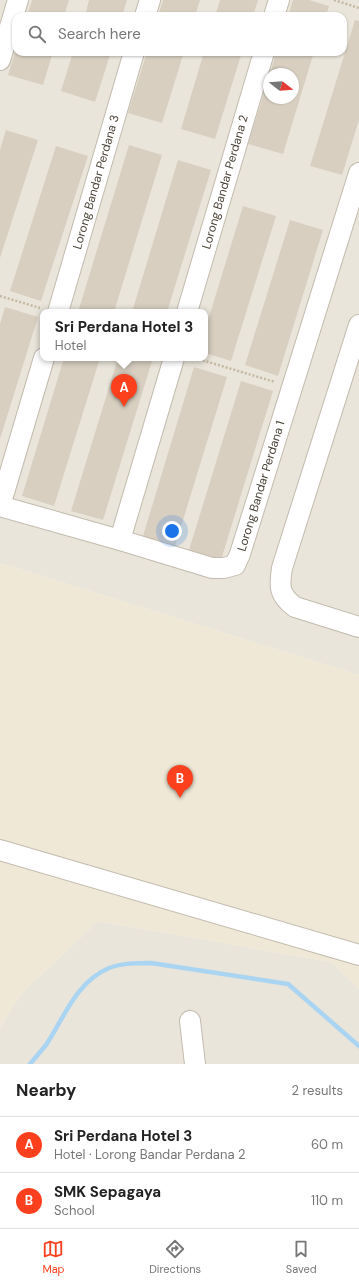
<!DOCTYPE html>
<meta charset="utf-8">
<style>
:root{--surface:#fff;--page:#f6f6f6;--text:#222;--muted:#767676;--line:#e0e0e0;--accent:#fc3f1d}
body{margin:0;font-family:"DM Sans",sans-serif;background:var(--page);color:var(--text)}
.compass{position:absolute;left:263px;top:68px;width:36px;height:36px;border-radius:50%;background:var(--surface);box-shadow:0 1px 3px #0004;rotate:107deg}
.you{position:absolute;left:172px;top:531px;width:14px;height:14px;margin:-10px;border:3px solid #fff;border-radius:50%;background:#1a73e8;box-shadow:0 0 0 6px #1a73e833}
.badge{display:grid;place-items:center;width:26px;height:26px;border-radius:50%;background:var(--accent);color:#fff;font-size:13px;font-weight:700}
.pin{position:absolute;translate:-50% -33px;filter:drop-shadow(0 1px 2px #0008)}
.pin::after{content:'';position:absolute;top:21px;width:14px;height:12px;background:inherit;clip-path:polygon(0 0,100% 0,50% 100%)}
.popup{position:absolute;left:40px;top:309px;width:168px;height:52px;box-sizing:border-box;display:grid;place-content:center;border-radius:8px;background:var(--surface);filter:drop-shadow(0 1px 3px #0005);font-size:13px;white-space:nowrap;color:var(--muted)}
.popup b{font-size:15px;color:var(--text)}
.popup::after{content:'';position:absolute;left:50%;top:100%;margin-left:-8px;border:8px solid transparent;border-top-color:var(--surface)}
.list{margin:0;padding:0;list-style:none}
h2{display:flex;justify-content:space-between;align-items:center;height:52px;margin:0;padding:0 16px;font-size:17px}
h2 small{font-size:13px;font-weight:400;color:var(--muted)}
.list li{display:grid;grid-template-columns:26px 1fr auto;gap:12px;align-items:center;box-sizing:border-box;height:56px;padding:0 16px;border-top:1px solid var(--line)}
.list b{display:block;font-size:15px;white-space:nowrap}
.list p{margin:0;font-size:13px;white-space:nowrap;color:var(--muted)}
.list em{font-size:13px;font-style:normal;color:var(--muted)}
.icon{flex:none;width:22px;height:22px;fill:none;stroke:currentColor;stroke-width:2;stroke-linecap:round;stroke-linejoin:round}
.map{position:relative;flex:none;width:359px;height:1064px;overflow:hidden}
.search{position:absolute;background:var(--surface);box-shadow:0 1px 3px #0004;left:12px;right:12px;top:12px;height:44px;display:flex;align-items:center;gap:10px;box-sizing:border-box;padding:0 14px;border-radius:12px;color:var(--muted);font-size:15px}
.sheet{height:164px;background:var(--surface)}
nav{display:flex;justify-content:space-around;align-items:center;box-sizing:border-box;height:56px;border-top:1px solid var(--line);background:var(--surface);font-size:11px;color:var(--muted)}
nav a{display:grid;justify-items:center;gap:2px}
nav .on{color:var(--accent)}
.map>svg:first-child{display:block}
</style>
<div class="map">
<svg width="359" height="1064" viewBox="0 0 359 1064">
<rect width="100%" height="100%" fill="#f6f3ec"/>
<g fill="#eae5da" fill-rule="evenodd">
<path d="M0 0H359V675L0 563ZM16 16H343V52H16ZM269 74H293V98H269ZM43 312H205V358H43Z"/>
<path d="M98 921 331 962 359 989V1064H0V1027L22 993Z"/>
</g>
<path fill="#efe8d6" d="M0 563 359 675V989L331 962 98 921 22 993 0 1027Z"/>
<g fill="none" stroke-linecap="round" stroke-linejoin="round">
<path stroke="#a9d4f2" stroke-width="4.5" d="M30 1064C35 1058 41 1051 46 1045 64 1018 76 982 109 968 122 963 136 963 151 963L288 984 359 1046"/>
</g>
<g fill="#d8cfc1">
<path d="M32 0H69L64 16H27Z"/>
<path d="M89 0H127L122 16H85Z"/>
<path d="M163 0H200L195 16H158Z"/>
<path d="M220 0H258L253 16H215Z"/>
<path d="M293 0H309L329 6 326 16H288Z"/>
<path d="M355 20 359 21V120L342 175 310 166Z"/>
<path d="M15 52H53L43 85 8 75Z"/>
<path d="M73 52H111L95 102 61 91Z"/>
<path d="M147 52H184L162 123 128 113Z"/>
<path d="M204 52H242L215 139 181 129Z"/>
<path d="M276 52H314L283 154 248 144 269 77V98H293V74H270Z"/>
<path d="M6 130 38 140 0 258V150Z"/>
<path d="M129 145 162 155 114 312H78Z"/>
<path d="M56 146 88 156 41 301 10 291Z"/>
<path d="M178 160 211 170 167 312H132Z"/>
<path d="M243 206 276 216 231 361 205 353V330Z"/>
<path d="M290 220 323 230 278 376 245 365Z"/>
<path d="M5 307 38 317 0 439V324Z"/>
<path d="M64 358H100L54 506 22 496Z"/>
<path d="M118 358H153L103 520 71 511Z"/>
<path d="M194 367 227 377 175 546 143 536Z"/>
<path d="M241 381 273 391 221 560 189 550Z"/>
</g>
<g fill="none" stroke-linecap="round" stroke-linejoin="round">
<g stroke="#c2bbae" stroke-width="22">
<g id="minor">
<path d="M145 16 150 0"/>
<path d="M274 16 279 0"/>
<path d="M0 60 18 0"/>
<path d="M58 312 134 52"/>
<path d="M187 312 264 52"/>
<path d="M359 325 282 568C279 587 279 595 295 607L359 627"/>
<path d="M0 506 120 540 212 568H224L235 565 240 554 359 173"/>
<path d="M0 506 44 358"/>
<path d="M120 540 174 358"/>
<path d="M0 850 359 955"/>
<path d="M190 1021 195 1064"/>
</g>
</g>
<g stroke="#c4b79f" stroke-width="2.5" stroke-dasharray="2 2" stroke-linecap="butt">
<path d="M334 0 359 8"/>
<path d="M0 296 40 308"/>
<path d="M195 358 275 382"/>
</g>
<use href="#minor" stroke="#fff" stroke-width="20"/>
</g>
<g text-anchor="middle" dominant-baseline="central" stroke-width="4" stroke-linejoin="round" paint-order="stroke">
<g font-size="12" fill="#4b4439" stroke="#fff">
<text transform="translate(96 182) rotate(-74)">Lorong Bandar Perdana 3</text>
<text transform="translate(225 182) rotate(-74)">Lorong Bandar Perdana 2</text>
<text transform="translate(261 486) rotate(-73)">Lorong Bandar Perdana 1</text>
</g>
</g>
</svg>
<svg class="compass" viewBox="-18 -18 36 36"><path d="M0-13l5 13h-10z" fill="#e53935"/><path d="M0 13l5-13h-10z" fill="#767676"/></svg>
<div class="you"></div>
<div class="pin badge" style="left:124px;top:407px">A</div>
<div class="popup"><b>Sri Perdana Hotel 3</b>Hotel</div>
<div class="pin badge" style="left:180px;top:798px">B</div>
<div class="search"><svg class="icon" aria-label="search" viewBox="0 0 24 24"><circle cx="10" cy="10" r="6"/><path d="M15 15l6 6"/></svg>Search here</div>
</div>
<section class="sheet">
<h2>Nearby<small>2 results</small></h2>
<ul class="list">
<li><span class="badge">A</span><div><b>Sri Perdana Hotel 3</b><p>Hotel · Lorong Bandar Perdana 2</p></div><em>60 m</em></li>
<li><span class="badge">B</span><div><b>SMK Sepagaya</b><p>School</p></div><em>110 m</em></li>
</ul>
</section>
<nav>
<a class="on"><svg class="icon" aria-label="map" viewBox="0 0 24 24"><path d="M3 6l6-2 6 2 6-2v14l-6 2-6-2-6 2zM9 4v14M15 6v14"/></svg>Map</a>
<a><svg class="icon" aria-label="directions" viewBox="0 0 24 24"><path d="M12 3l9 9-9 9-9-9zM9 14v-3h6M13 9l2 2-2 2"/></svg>Directions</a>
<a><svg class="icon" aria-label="saved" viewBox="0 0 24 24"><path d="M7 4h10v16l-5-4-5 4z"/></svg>Saved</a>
</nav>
